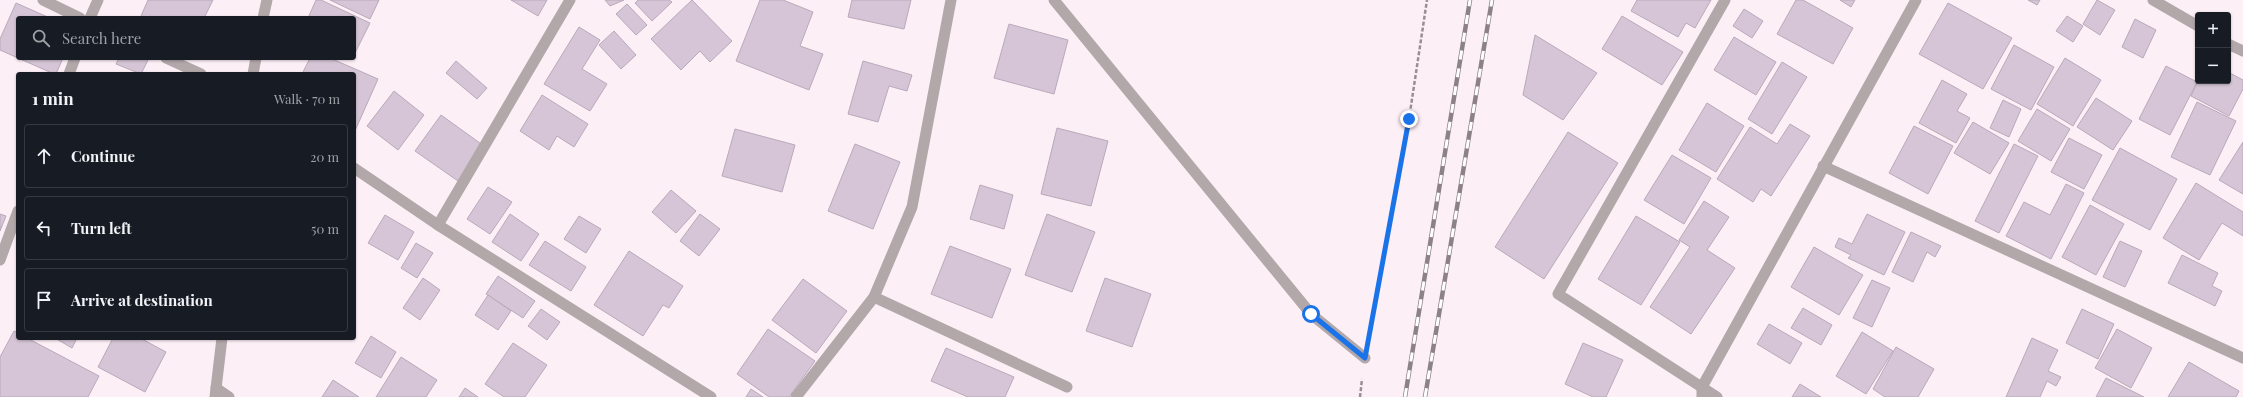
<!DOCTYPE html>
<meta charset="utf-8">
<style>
:root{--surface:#171b24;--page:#20242c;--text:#f1f3f6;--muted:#9ea1a6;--line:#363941}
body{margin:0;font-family:"Playfair Display",serif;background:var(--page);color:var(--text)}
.controls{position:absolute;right:12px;top:12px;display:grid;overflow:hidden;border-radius:4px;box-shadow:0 1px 3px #0004}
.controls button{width:36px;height:36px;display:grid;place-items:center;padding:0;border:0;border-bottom:1px solid var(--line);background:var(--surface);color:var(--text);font:20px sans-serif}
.stop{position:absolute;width:12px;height:12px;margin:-9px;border:3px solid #1a73e8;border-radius:50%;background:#fff}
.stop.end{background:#1a73e8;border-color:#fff;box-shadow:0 1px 4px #0008}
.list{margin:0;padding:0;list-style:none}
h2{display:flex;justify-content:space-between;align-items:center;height:52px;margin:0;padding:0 16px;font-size:17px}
h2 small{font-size:13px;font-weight:400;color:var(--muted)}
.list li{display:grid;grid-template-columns:26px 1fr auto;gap:12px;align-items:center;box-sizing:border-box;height:64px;margin:0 8px 8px;padding:0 8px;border:1px solid var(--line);border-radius:4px}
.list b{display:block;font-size:15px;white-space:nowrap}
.list em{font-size:13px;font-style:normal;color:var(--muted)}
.icon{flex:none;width:22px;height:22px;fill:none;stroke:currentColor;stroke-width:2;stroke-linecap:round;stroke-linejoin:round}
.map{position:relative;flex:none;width:2243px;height:397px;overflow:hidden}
.search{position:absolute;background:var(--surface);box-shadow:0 1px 3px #0004;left:16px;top:16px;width:340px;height:44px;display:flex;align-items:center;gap:10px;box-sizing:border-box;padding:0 14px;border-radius:4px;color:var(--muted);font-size:15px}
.panel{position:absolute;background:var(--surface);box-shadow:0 1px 3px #0004;left:16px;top:72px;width:340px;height:268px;border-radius:4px}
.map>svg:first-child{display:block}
</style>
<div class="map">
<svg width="2243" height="397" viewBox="0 0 2243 397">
<rect width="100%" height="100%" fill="#fdeff6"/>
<g fill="#d5c5d6" stroke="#b9a9ba">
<path d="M148 0H213L204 18H145L141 16Z"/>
<path d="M316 0H321L370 23 354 55V18H308Z"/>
<path d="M330 0H379L370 19Z"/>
<path d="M511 0H547L538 16Z"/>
<path d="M605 0H624L610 6Z"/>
<path d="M638 0H669L672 2 652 21 635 3Z"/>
<path d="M692 0 732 41 710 62 700 51 681 70 651 39Z"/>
<path d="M760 0H783L813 12 800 46 823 54 809 90 736 61Z"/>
<path d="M852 0H911L904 29 848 17Z"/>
<path d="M1637 0H1711L1695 28 1686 23 1678 37 1631 11Z"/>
<path d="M1796 0H1803L1853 28 1833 64 1777 34Z"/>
<path d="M1840 0H1855L1851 7Z"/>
<path d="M2028 0H2040L2037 5Z"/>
<path d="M2097 0 2115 10 2100 35 2083 24Z"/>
<path d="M16 3 50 18H18V58H63L56 74H54L0 50V39Z"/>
<path d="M1948 3 2012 38 1983 89 1919 54Z"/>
<path d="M627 4 647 25 636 35 616 14Z"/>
<path d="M1744 9 1763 21 1752 38 1733 26Z"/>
<path d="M1622 16 1683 52 1662 85 1602 49Z"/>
<path d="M2067 16 2083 26 2073 42 2056 31Z"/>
<path d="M2135 19 2156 30 2143 58 2122 47Z"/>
<path d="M1009 24 1068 40 1054 94 994 78Z"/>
<path d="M579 27 600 40 582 69 607 84 590 111 544 84Z"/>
<path d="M614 31 636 55 621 69 599 45Z"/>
<path d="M1535 35 1597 73 1563 120 1523 95Z"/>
<path d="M1734 37 1776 62 1756 95 1714 70Z"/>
<path d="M2014 45 2054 67 2031 110 1991 89Z"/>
<path d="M119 58H149L141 74 116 64Z"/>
<path d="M310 58H330L378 79 354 133V74H302Z"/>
<path d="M2065 58 2101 80 2073 126 2037 104Z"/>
<path d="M456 61 487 88 477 99 446 73Z"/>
<path d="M863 61 912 75 907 91 889 86 878 122 848 114Z"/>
<path d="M1782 62 1807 77 1772 134 1748 119Z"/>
<path d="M2166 66 2197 82 2170 135 2139 119Z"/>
<path d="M2228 72 2243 80V89L2229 116 2191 96 2198 81H2228Z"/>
<path d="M1942 80 1967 94 1957 111 1970 118 1956 143 1919 123Z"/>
<path d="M394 91 424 115 398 150 367 126Z"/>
<path d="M542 95 588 124 574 147 557 136 549 150 520 131Z"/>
<path d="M2096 98 2132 121 2113 150 2077 127Z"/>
<path d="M2003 100 2021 109 2009 137 1990 128Z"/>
<path d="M2197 102 2236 121 2210 175 2171 157Z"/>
<path d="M1707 103 1744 126 1716 172 1679 150Z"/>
<path d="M2037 109 2070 129 2051 161 2018 141Z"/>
<path d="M441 115 484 146 458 181 415 151Z"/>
<path d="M1973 122 2009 143 1990 174 1954 153Z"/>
<path d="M1790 124 1810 136 1771 196 1761 189 1753 202 1717 179 1750 127 1777 144Z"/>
<path d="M1914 126 1953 146 1928 194 1889 173Z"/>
<path d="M1057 128 1108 141 1091 206 1041 194Z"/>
<path d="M735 129 795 145 782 192 722 176Z"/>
<path d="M1568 132 1618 163 1544 279 1495 247Z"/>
<path d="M2069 138 2102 155 2084 189 2051 172Z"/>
<path d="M2243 142V194L2219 180Z"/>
<path d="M855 144 900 162 873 229 828 211Z"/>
<path d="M2014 144 2038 156 1999 233 1975 221Z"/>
<path d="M2120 148 2177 179 2150 230 2092 200Z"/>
<path d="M1672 155 1711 178 1684 224 1644 200Z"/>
<path d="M2196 183 2243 212V236L2222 223 2199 260 2163 238Z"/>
<path d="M2066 184 2084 193 2051 259 2006 236 2024 202 2050 215Z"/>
<path d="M980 185 1013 195 1004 229 970 219Z"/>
<path d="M488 187 512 202 490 234 467 219Z"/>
<path d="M671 190 696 211 676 233 652 212Z"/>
<path d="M1704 201 1729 217 1707 250 1735 268 1691 334 1650 307 1690 247 1679 240Z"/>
<path d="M2090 205 2124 224 2096 275 2062 257Z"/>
<path d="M0 214 6 216 0 231Z"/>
<path d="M510 214 539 234 521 261 492 242Z"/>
<path d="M700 214 720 229 699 256 680 241Z"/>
<path d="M1047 214 1095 232 1072 292 1025 275Z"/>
<path d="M1867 214 1905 232 1884 275 1848 258 1851 255 1835 247 1839 238 1852 244Z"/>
<path d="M385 215 414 232 398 260 368 243Z"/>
<path d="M579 216 601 229 586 253 564 239Z"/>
<path d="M1636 216 1680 242 1641 305 1598 279Z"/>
<path d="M1911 232 1941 246 1935 257 1927 252 1913 282 1892 272Z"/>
<path d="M545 241 586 267 571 291 529 265Z"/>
<path d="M2120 241 2142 251 2125 287 2103 277Z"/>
<path d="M416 243 433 253 417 278 401 268Z"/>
<path d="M950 246 1011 269 992 318 931 294Z"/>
<path d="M1814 247 1863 275 1839 315 1791 287Z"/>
<path d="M629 251 683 286 669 308 663 305 643 336 594 305Z"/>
<path d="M2182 255 2218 273 2212 286 2222 291 2215 306 2168 283Z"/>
<path d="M498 276 535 301 523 318 486 294Z"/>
<path d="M423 278 440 290 420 320 403 308Z"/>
<path d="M1105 278 1151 294 1132 347 1086 331Z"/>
<path d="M803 279 847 311 816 353 772 320Z"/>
<path d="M1872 280 1890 288 1872 327 1853 318Z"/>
<path d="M488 295 511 311 498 330 475 315Z"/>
<path d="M1803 308 1832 325 1821 345 1791 328Z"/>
<path d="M541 309 560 322 547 340 528 326Z"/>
<path d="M2082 309 2114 324 2098 359 2066 343Z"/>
<path d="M1769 324 1802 343 1790 364 1757 344Z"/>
<path d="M768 329 815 361 789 397H769L737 374Z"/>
<path d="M2117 329 2152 348 2131 388 2095 368Z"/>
<path d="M14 331 18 333V338H27L99 376 88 397H0V357Z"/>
<path d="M1862 332 1893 351 1866 394 1836 376Z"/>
<path d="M371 336 396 352 381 378 355 363Z"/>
<path d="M55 338H77L72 348Z"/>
<path d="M113 338H140L166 352 145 392 98 367Z"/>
<path d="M2032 338 2058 350 2048 371 2061 377 2056 386 2047 381 2040 397H2006Z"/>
<path d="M513 343 547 365 525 397H504L485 384Z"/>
<path d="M1583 343 1623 360 1606 397H1593L1565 384Z"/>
<path d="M1896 347 1934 369 1918 397H1885L1873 389Z"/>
<path d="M946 348 1014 377 1005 397H968L931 381Z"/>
<path d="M401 357 437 380 426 397H376Z"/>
<path d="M2189 362 2239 391 2236 397H2168Z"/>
<path d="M2106 378 2144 397H2096Z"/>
<path d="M333 380 359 397H322Z"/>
<path d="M1800 384 1821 397H1792Z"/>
<path d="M465 388 478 397H459Z"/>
<path d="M751 389 763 397H746Z"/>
</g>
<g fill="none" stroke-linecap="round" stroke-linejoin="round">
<g stroke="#998e94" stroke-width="2.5" stroke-dasharray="4 2" stroke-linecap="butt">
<path d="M1370 333 1409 119 1427 0"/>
<path d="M1360 397 1362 379"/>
</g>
<g stroke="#b2a7a9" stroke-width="11">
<path d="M43 0 80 18"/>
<path d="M1054 0 1311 314 1365 358"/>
<path d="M2153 0 2198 26"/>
<path d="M90 18 98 0"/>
<path d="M263 18 267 0"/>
<path d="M2228 44 2243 51"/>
<path d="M166 58 201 74"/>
<path d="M69 74 75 58"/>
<path d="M253 74 256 58"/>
<path d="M1823 166 2243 358"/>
<path d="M354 168 438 225 711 397"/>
<path d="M438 225 570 0"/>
<path d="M0 260 18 211"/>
<path d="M874 297 1067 387"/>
<path d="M216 388 229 397"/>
<path d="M215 397 222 338"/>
<path d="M796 397 874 297 912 207 951 0"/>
<path d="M1702 397V387L1916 0"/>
<path d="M1717 397 1558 294 1725 0"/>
</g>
<g stroke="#8c8187" stroke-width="4.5">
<g id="rail">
<path d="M1405 397 1470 0"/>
<path d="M1425 397 1492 0"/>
</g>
</g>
<use href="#rail" stroke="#fff" stroke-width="3" stroke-dasharray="9" stroke-linecap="butt"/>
</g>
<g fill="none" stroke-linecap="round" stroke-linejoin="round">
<path stroke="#1a73e8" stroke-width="5" d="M1311 314 1365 358 1409 119"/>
</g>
</svg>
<div class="controls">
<button>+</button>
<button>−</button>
</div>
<div class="stop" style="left:1311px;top:314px"></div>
<div class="stop end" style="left:1409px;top:119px"></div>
<div class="search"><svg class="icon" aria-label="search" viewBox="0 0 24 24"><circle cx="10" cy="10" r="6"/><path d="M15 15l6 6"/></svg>Search here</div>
<section class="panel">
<h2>1 min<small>Walk · 70 m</small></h2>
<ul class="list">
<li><svg class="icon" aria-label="ahead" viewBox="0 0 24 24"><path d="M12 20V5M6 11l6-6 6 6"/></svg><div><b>Continue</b></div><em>20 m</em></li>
<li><svg class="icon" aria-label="left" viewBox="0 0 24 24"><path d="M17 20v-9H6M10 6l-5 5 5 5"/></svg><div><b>Turn left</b></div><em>50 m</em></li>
<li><svg class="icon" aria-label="arrive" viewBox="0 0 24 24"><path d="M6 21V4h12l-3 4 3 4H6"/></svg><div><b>Arrive at destination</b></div></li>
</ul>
</section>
</div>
